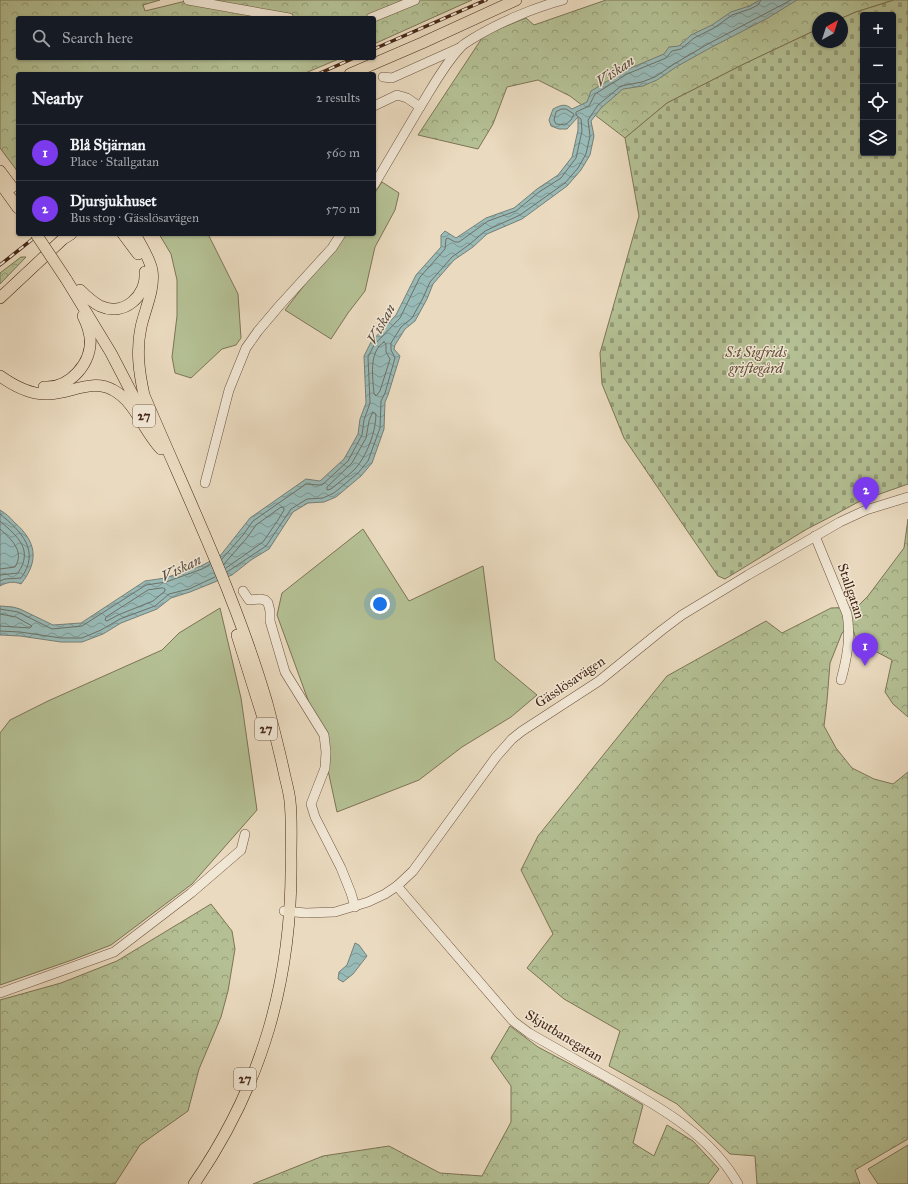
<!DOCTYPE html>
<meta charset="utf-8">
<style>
:root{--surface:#171b24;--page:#242831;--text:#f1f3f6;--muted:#9ea1a6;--line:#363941;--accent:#7c3aed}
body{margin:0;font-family:"IM FELL Great Primer",serif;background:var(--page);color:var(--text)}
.controls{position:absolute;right:12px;top:12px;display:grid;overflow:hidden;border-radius:4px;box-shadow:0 1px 3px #0004}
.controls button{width:36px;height:36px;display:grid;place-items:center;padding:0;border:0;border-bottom:1px solid var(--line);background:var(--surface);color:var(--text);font:20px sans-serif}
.compass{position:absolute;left:812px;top:12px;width:36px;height:36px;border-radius:50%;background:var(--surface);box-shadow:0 1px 3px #0004;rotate:39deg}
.you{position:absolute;left:380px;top:604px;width:14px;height:14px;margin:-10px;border:3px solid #fff;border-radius:50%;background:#1a73e8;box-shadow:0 0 0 6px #1a73e833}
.badge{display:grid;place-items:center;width:26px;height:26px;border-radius:50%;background:var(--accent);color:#fff;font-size:13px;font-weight:700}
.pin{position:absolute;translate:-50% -33px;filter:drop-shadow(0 1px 2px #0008)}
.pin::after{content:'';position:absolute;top:21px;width:14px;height:12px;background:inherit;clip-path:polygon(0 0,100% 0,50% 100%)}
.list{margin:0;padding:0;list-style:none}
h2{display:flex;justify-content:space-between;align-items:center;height:52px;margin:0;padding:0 16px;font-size:17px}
h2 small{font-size:13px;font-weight:400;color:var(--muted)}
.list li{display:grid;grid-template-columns:26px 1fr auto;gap:12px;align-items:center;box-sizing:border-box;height:56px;padding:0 16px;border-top:1px solid var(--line)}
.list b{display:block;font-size:15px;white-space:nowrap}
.list p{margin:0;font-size:13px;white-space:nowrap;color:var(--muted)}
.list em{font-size:13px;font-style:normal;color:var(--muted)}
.icon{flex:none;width:22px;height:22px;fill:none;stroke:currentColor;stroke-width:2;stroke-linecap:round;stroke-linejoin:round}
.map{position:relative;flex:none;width:908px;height:1184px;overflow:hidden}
.search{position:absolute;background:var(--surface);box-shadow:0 1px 3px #0004;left:16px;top:16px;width:360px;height:44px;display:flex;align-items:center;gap:10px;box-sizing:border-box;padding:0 14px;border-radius:4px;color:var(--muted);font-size:15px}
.panel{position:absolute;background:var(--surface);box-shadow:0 1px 3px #0004;left:16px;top:72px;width:360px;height:164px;border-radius:4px}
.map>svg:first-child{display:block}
</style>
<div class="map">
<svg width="908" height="1184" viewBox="0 0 908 1184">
<defs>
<pattern id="forest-crowns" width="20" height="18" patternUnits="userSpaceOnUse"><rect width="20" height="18" fill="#b4c094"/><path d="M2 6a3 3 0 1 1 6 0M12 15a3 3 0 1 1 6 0" fill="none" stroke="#949c78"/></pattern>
<pattern id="cemetery-stones" width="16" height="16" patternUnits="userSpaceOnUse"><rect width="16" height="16" fill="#b4c094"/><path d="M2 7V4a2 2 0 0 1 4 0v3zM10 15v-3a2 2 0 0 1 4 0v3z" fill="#949c78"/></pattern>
<pattern id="water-waves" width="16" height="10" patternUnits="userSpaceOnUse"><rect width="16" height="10" fill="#98bab7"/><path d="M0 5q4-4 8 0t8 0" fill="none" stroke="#7e9794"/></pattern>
</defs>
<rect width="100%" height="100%" fill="#eadabf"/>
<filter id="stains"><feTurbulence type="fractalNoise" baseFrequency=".005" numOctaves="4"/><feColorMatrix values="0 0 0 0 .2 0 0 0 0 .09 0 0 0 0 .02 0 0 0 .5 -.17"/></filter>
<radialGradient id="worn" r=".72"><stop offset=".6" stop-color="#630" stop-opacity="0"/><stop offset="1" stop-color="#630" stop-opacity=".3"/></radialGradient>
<g fill="#b4c094" stroke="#7d7455">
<path d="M382 182 399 193 395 210 375 247 365 291 348 313 331 339 285 310 316 270 346 234H374V194Z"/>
<path d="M159 234H208L238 294 241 338 236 345 222 349 191 378 175 373 172 357 177 316V280L171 254Z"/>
<path d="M363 529 409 601 483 566 495 660 537 695 511 717 462 747 419 780 337 812 320 733 277 615 282 593Z"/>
<path d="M220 608 241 698 257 810 192 884 111 945 72 960 0 985V733L10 720 48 701 162 650 179 633Z"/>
<path d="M908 1145V1184H878L868 1169Z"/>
</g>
<g fill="url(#forest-crowns)" stroke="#7d7455">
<path d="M0 0H160L143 5 145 11 190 0H472L374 44V18H18V58H341L303 74H18V172L0 148Z"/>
<path d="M606 0H894L856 12 842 18H818V29L746 63 667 103 625 138 570 96 538 80 507 87 493 124 478 149 418 135 484 35 526 18 534 25Z"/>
<path d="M21 257H26L0 284V273Z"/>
<path d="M908 519V717L893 704 885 692 892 660 856 641 854 632 846 630 842 633 830 663 827 701 824 726 836 748 852 768 874 779 893 784 908 772V1139L855 1170 860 1184H757L755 1156 730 1154 677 1104 609 1066 620 1031 564 999 527 968 553 934 521 870 538 836 667 676 766 621 782 633 831 608 857 607 868 596 904 548Z"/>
<path d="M211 904 232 931 235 949 228 991 221 1017 199 1069 188 1111 140 1145 115 1184H0V1000L61 983 117 961Z"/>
<path d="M510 1026 538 1047 604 1082 643 1105 633 1143 654 1156 667 1125 693 1141 719 1169 708 1184H253L323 1156 389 1146 440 1173 482 1176 511 1122V1086L491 1058Z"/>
</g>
<path fill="url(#cemetery-stones)" stroke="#7d7455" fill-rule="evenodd" d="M894 0H908V484L860 501 836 514 807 529 725 579 718 576 624 438 602 384 600 353 639 216 625 138 667 103 746 63 818 29V42H842V18L856 12ZM863 15H893V153H863Z"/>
<g fill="url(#water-waves)" stroke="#777f77">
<path d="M760 0H797L766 19 710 48 676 67 657 80 643 86 623 89 601 108 591 121 594 136 590 155 581 170 567 186 522 219 487 234 473 247 454 260 433 284 427 299 415 321 405 329 395 345 394 349 400 356 388 395 385 402 384 429 372 463 361 476 336 497 324 502 308 503 293 512 269 549 251 560 232 575 190 592 171 598 157 609 121 623 103 634 82 642H61L20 636 0 635V606L13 607 20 609 53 625 81 623 145 581 165 578 201 566 220 556 250 518 306 479 320 481 344 459 358 434 360 419 366 403 364 356 371 342 396 315 416 275 441 247V235L445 231 456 238 486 218 514 208 537 189 558 175 572 157 578 130V117L567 129H559L551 126 549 120 553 109C561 105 565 103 572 109L587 102 591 91 626 70 664 54 669 47 679 46 691 35 712 25 731 12 749 6Z"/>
<path d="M0 510C5 513 10 517 14 522 36 541 40 560 21 584 14 581 7 582 0 586Z"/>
<path d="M355 943 359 945 367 956 353 974 343 982 338 979 339 972 347 965Z"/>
</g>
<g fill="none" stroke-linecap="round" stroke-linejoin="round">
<g stroke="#6f7066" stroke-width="1">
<path d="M562 109H566L574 114 571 120 565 125 556 124 554 120 556 112Z"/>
<path d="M384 342 386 344V352L390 359 380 391 376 396 374 394C373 378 368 352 384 342Z"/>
<path d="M373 412 376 414C376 431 367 456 355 469 348 476 339 482 331 489L327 490V487L352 463 366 438 369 421Z"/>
<path d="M0 514C21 531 41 551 21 578L5 579 0 581"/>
<path d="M0 521C17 536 34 549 18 573L0 575"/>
<path d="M0 529C11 539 25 551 15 567L0 569"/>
<path d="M222 559 243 535 253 521 306 484 319 485H322L348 461 362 435 364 420 370 403 368 357 374 345 400 318 420 277 445 249 446 239 448 238 455 242H459L488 221 516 211 539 192 561 178 576 158 582 131 581 119 576 115V112L589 106 595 94 616 81 627 74 666 58 672 51 681 49 694 38 714 28 732 15 750 9 758 5 761 0"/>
<path d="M224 564 246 539 256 525 281 507 284 508V510L278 520 263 542 226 568"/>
<path d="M227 572 266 546 291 509 307 499 323 498 334 493 358 473 368 461 380 428 381 401 385 393 395 358 391 350V343L401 327 412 318 423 298 430 282 452 257 470 244 485 231 520 215 565 183 578 168 586 154 590 136 588 120 598 105 621 86 642 82 655 77 674 64 708 44 791 0"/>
<path d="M163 588 165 589V591L153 601 118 615 107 621 105 620 106 617 148 590Z"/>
<path d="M0 609 18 612 52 629 82 626 146 585 166 582 202 569 210 565"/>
<path d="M0 614 16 617 32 626 30 628 0 626"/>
<path d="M0 631 20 632 61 638H82L101 630 120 619 155 606 169 594 189 589 215 577"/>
</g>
<g stroke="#6f5440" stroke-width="10">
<g id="minor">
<path d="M188 0 289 18"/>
<path d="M371 18 415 0"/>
<path d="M383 77 392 78 459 48"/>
<path d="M374 106 397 95 407 98 420 107 374 185"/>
<path d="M420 107C432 88 444 65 460 48 463 44 468 42 472 39 498 23 533 8 563 0"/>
<path d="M205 483 229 390 246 348 258 331 280 305 332 248 341 234"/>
<path d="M815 536 847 614C851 637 847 658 841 680"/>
<path d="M243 591 249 600 260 599 265 600 268 603 270 611V621L285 672 324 735 326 752 325 768 311 804 315 817 341 868 351 893 355 907"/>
<path d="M397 886 513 1021 529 1033C554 1047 578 1061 603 1075 652 1103 709 1132 738 1184"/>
<path d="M284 911 306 913 335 912 368 902 385 894 397 886 413 871 496 757 512 739 522 731 599 681 662 630 682 615 748 575 840 522 866 510 908 497"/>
<path d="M0 993 114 952 191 893 234 856 241 850 245 834"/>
</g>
</g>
<g stroke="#462716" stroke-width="12">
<g id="major">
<path d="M350 74 422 43 516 0"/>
<path d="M0 171 12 187"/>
<path d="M0 183 18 208"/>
<path d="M123 234 138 254"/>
<path d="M135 234C141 245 149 257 152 270 155 289 145 309 141 327 136 350 139 372 144 395 187 497 236 596 267 703 273 726 279 749 284 772 286 782 289 791 290 801 292 819 291 838 291 856 293 977 263 1084 194 1184"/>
<path d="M66 279 111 353 153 434"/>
<path d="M80 290C86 296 92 302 100 306 124 317 147 296 145 272"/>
<path d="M0 298 63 239 71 234"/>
<path d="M0 376C14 386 30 395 48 394 70 394 92 378 113 390 135 401 144 432 161 449"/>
<path d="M44 387C70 389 93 362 90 337 89 330 86 322 83 316"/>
<path d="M237 635 264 721"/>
</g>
</g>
<use href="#minor" stroke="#f1e7d5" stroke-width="9"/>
<use href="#major" stroke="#eadabf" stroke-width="11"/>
<g stroke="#462716" stroke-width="3.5">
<g id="rail">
<path d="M374 49 486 0"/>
<path d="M318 74 354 58"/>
<path d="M0 265 39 234"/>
</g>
</g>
<use href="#rail" stroke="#f1e7d5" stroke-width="2" stroke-dasharray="6" stroke-linecap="butt"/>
<g stroke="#462716" stroke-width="12" stroke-linecap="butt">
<path id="major-bridge" d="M36 234 66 279"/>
</g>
<use href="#major-bridge" stroke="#eadabf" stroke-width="11"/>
</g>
<g text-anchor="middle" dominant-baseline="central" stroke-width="3" stroke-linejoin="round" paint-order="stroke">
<g fill="#f1e7d5" stroke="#79614f" stroke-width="1">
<rect x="133" y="405" width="22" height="22" rx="3"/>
<rect x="255" y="718" width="22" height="22" rx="3"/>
<rect x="234" y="1068" width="22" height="22" rx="3"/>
</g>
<g font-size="13" font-weight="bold" fill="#462716">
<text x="144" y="416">27</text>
<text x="266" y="729">27</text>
<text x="245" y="1079">27</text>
</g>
<g font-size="14" font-style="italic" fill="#624d36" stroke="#f1e7d5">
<text x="756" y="352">S:t Sigfrids<tspan x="756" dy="16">griftegård</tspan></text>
</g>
<g font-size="14" fill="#462716" stroke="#f1e7d5">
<text transform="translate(851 591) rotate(71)">Stallgatan</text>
<text transform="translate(570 682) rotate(-34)">Gässlösavägen</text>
<text transform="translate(564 1036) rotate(31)">Skjutbanegatan</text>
</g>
<g font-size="15" font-style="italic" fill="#5a4c3e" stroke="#f1e7d5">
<text transform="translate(615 71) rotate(-34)">Viskan</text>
<text transform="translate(381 324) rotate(-61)">Viskan</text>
<text transform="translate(181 568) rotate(-26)">Viskan</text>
</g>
</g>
<rect width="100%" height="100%" filter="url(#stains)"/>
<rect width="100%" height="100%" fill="url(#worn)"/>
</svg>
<div class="controls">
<button>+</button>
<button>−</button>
<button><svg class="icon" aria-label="locate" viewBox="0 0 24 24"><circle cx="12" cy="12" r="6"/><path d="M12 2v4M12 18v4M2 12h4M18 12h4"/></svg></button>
<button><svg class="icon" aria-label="layers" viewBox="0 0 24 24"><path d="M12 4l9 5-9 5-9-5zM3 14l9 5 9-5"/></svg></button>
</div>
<svg class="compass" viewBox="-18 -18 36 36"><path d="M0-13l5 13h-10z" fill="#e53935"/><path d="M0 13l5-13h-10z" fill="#9ea1a6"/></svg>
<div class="you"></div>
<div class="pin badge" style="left:865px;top:666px">1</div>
<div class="pin badge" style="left:866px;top:510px">2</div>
<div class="search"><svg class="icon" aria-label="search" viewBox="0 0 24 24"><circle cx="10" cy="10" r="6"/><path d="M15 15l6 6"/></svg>Search here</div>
<section class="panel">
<h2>Nearby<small>2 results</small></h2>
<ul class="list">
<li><span class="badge">1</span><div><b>Blå Stjärnan</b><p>Place · Stallgatan</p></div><em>560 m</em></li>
<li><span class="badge">2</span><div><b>Djursjukhuset</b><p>Bus stop · Gässlösavägen</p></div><em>570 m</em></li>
</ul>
</section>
</div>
